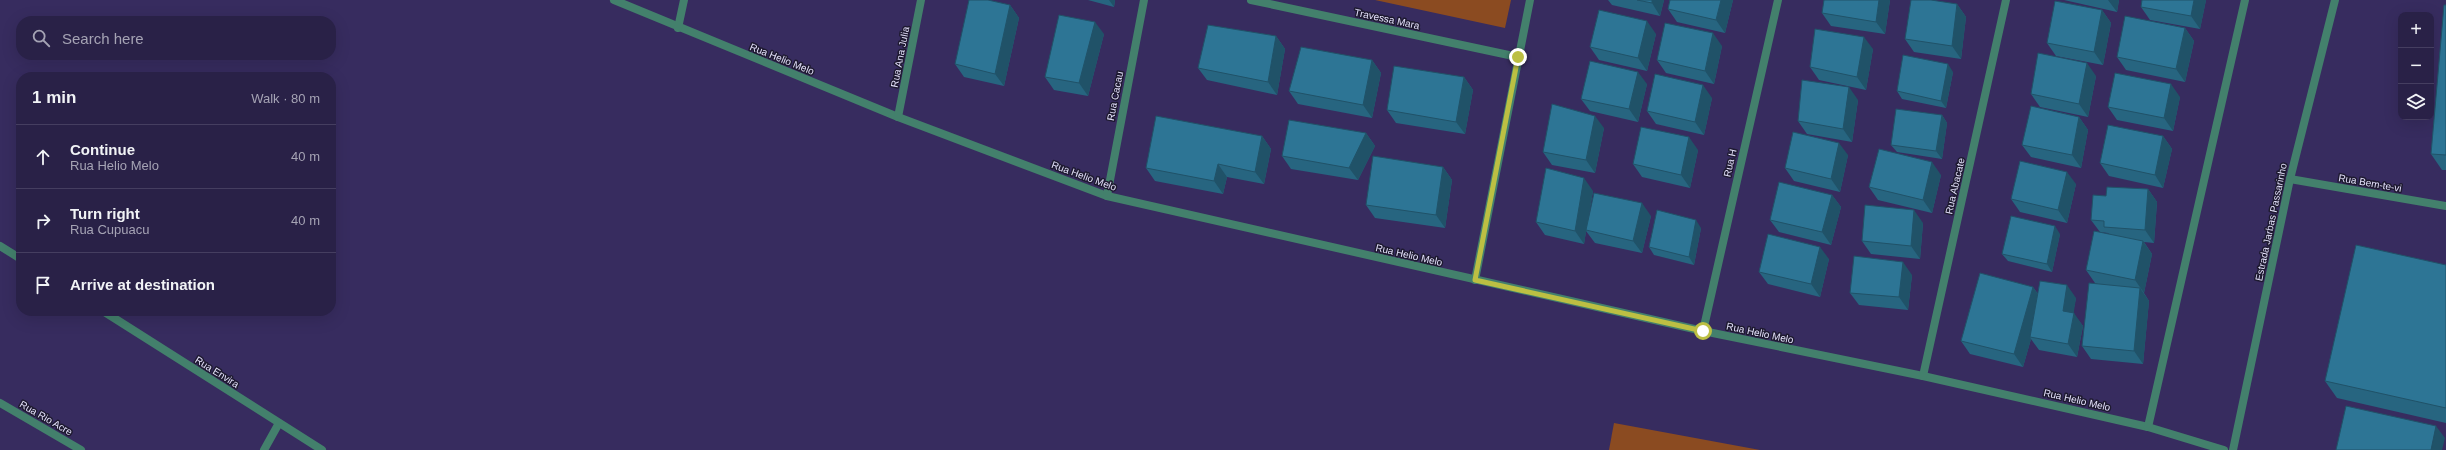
<!DOCTYPE html>
<meta charset="utf-8">
<style>
:root{--surface:#292147;--page:#352e52;--text:#f1f3f6;--muted:#a5a3b4;--line:#453e60}
body{margin:0;font-family:Helvetica,sans-serif;background:var(--page);color:var(--text)}
.controls{position:absolute;right:12px;top:12px;display:grid;overflow:hidden;border-radius:8px;box-shadow:0 4px 16px #0002}
.controls button{width:36px;height:36px;display:grid;place-items:center;padding:0;border:0;border-bottom:1px solid var(--line);background:var(--surface);color:var(--text);font:20px sans-serif}
.stop{position:absolute;width:12px;height:12px;margin:-9px;border:3px solid #bcbf43;border-radius:50%;background:#fff}
.stop.end{background:#bcbf43;border-color:#fff;box-shadow:0 1px 4px #0008}
.list{margin:0;padding:0;list-style:none}
h2{display:flex;justify-content:space-between;align-items:center;height:52px;margin:0;padding:0 16px;font-size:17px}
h2 small{font-size:13px;font-weight:400;color:var(--muted)}
.list li{display:grid;grid-template-columns:26px 1fr auto;gap:12px;align-items:center;box-sizing:border-box;height:64px;padding:0 16px;border-top:1px solid var(--line)}
.list b{display:block;font-size:15px;white-space:nowrap}
.list p{margin:0;font-size:13px;white-space:nowrap;color:var(--muted)}
.list em{font-size:13px;font-style:normal;color:var(--muted)}
.icon{flex:none;width:22px;height:22px;fill:none;stroke:currentColor;stroke-width:2;stroke-linecap:round;stroke-linejoin:round}
.map{position:relative;flex:none;width:2446px;height:450px;overflow:hidden}
.search{position:absolute;background:var(--surface);box-shadow:0 4px 16px #0002;left:16px;top:16px;width:320px;height:44px;display:flex;align-items:center;gap:10px;box-sizing:border-box;padding:0 14px;border-radius:16px;color:var(--muted);font-size:15px}
.panel{position:absolute;background:var(--surface);box-shadow:0 4px 16px #0002;left:16px;top:72px;width:320px;height:244px;border-radius:16px}
.map>svg:first-child{display:block}
</style>
<div class="map">
<svg width="2446" height="450" viewBox="0 0 2446 450">
<rect width="100%" height="100%" fill="#372c5f"/>
<g fill="#8b4b21">
<path d="M1375 0H1511L1505 28Z"/>
<path d="M1614 423 1760 450H1609Z"/>
</g>
<g fill="none" stroke-linecap="round" stroke-linejoin="round">
<g stroke="#43806c" stroke-width="8">
<path d="M614 0 898 117 1107 196 1703 331 1923 376 2148 427 2224 450"/>
<path d="M1251 0 1518 57"/>
<path d="M678 28 684 0"/>
<path d="M898 117 921 0"/>
<path d="M2290 179 2446 206"/>
<path d="M1107 196 1144 0"/>
<path d="M0 246 21 259"/>
<path d="M1475 280 1530 0"/>
<path d="M103 311 322 450"/>
<path d="M1703 331 1778 0"/>
<path d="M1923 376 2006 0"/>
<path d="M0 403 81 450"/>
<path d="M2148 427 2245 0"/>
<path d="M264 450 279 423"/>
</g>
<path stroke="#43806c" stroke-width="8" d="M2233 450 2290 179 2335 0"/>
</g>
<g fill="#276580">
<path d="M1088 0H1115L1114 7Z"/>
<path d="M1608 0H1664L1660 16 1612 5Z"/>
<path d="M1670 0H1733L1725 33 1677 22 1668 9Z"/>
<path d="M1890 0 1885 34 1831 26 1822 13Z"/>
<path d="M2064 0H2119L2117 12Z"/>
<path d="M2142 0H2206L2200 29 2150 20 2141 7Z"/>
<path d="M1957 4 1966 17 1961 59 1914 52 1905 39Z"/>
<path d="M1010 5 1019 18 1004 86 964 77 955 64Z"/>
<path d="M2446 5V170H2442L2431 154Z"/>
<path d="M2102 10 2111 23 2103 65 2056 56 2047 43Z"/>
<path d="M2185 28 2194 41 2185 82 2126 70 2117 57Z"/>
<path d="M1104 34 1088 96 1054 90 1045 77Z"/>
<path d="M1656 34 1647 71 1599 60 1590 47Z"/>
<path d="M1276 36 1285 49 1277 95 1207 80 1198 68Z"/>
<path d="M1722 46 1714 84 1666 73 1657 60Z"/>
<path d="M1873 49 1866 90 1819 80 1810 67Z"/>
<path d="M1372 60 1381 73 1372 118 1298 104 1289 91Z"/>
<path d="M1953 72 1946 108 1902 99 1897 91Z"/>
<path d="M2096 76 2088 117 2040 107 2031 94Z"/>
<path d="M1464 77 1473 90 1465 134 1396 123 1387 110Z"/>
<path d="M1647 84 1638 122 1590 111 1581 99Z"/>
<path d="M2180 97 2173 131 2117 120 2108 107Z"/>
<path d="M1712 98 1704 135 1656 124 1647 111Z"/>
<path d="M1858 100 1852 142 1807 134 1798 121Z"/>
<path d="M1942 115 1947 123 1942 159 1897 152 1891 145Z"/>
<path d="M2079 117 2088 130 2081 168 2031 157 2022 145Z"/>
<path d="M1604 128 1595 173 1552 165 1543 152Z"/>
<path d="M1366 133 1375 146 1358 180 1291 169 1282 156Z"/>
<path d="M1262 136 1271 149 1264 184 1227 177 1223 194 1155 181 1146 168Z"/>
<path d="M2163 136 2172 149 2163 188 2109 176 2100 163Z"/>
<path d="M1698 150 1690 188 1642 177 1633 164Z"/>
<path d="M1848 155 1840 192 1794 181 1785 168Z"/>
<path d="M1443 167 1452 180 1445 228 1375 218 1366 205Z"/>
<path d="M1941 175 1932 213 1878 200 1869 187Z"/>
<path d="M2076 184 2067 223 2020 212 2011 199Z"/>
<path d="M2148 189 2157 202 2154 243 2144 242 2152 254 2144 293 2149 301 2143 364 2091 359 2082 346 2098 284 2095 283 2086 270 2109 234 2108 233 2100 232 2091 220 2106 196Z"/>
<path d="M1593 191 1588 220 1651 216 1642 253 1595 243 1586 231 1584 244 1545 235 1536 222Z"/>
<path d="M1832 195 1841 207 1831 245 1779 232 1770 220Z"/>
<path d="M1923 223 1920 259 1871 254 1862 241Z"/>
<path d="M1701 228 1694 265 1654 255 1649 247Z"/>
<path d="M2060 234 2052 272 2008 261 2002 254Z"/>
<path d="M1829 259 1820 297 1768 284 1759 272Z"/>
<path d="M2446 265V423L2337 398 2325 381Z"/>
<path d="M1912 275 1908 310 1859 305 1850 293Z"/>
<path d="M2033 287 2038 294 2076 298 2073 313 2083 326 2077 357 2039 350 2031 339 2023 367 1970 354 1961 341Z"/>
</g>
<g fill="#205268">
<path d="M1109 0H1115L1114 7Z"/>
<path d="M1652 0H1664L1660 16 1652 3Z"/>
<path d="M1721 0H1733L1725 33 1716 20Z"/>
<path d="M1879 0H1890L1885 34 1876 22Z"/>
<path d="M2108 0H2119L2117 12Z"/>
<path d="M2194 0H2206L2200 29 2191 16Z"/>
<path d="M1957 4 1966 17 1961 59 1952 46Z"/>
<path d="M1010 5 1019 18 1004 86 995 74Z"/>
<path d="M2102 10 2111 23 2103 65 2094 52Z"/>
<path d="M1647 21 1656 34 1647 71 1638 58Z"/>
<path d="M1095 22 1104 34 1088 96 1079 83Z"/>
<path d="M2185 28 2194 41 2185 82 2176 69Z"/>
<path d="M1713 33 1722 46 1714 84 1705 71Z"/>
<path d="M1276 36 1285 49 1277 95 1268 82Z"/>
<path d="M1864 37 1873 49 1866 90 1857 77Z"/>
<path d="M1372 60 1381 73 1372 118 1363 105Z"/>
<path d="M2087 63 2096 76 2088 117 2079 104Z"/>
<path d="M1948 64 1953 72 1946 108 1941 101Z"/>
<path d="M1638 72 1647 84 1638 122 1629 109Z"/>
<path d="M1464 77 1473 90 1465 134 1456 122Z"/>
<path d="M2171 84 2180 97 2173 131 2164 118Z"/>
<path d="M1703 85 1712 98 1704 135 1695 122Z"/>
<path d="M1849 87 1858 100 1852 142 1843 129Z"/>
<path d="M1942 115 1947 123 1942 159 1936 151Z"/>
<path d="M1595 116 1604 128 1595 173 1586 160Z"/>
<path d="M2079 117 2088 130 2081 168 2072 155Z"/>
<path d="M1366 133 1375 146 1358 180 1349 168Z"/>
<path d="M1262 136 1271 149 1264 184 1255 172Z"/>
<path d="M2163 136 2172 149 2163 188 2155 175Z"/>
<path d="M1689 137 1698 150 1690 188 1681 175Z"/>
<path d="M1839 143 1848 155 1840 192 1831 179Z"/>
<path d="M1932 162 1941 175 1932 213 1923 200Z"/>
<path d="M1218 164 1227 177 1223 194 1214 181Z"/>
<path d="M1443 167 1452 180 1445 228 1436 215Z"/>
<path d="M2067 172 2076 184 2067 223 2058 210Z"/>
<path d="M1584 178 1593 191 1584 244 1575 231Z"/>
<path d="M2148 189 2157 202 2154 243 2145 230Z"/>
<path d="M1832 195 1841 207 1831 245 1822 232Z"/>
<path d="M1642 203 1651 216 1642 253 1633 241Z"/>
<path d="M1914 210 1923 223 1920 259 1911 246Z"/>
<path d="M1696 220 1701 228 1694 265 1689 257Z"/>
<path d="M2055 226 2060 234 2052 272 2047 264Z"/>
<path d="M2143 241 2152 254 2144 293 2135 280Z"/>
<path d="M1820 247 1829 259 1820 297 1811 284Z"/>
<path d="M1903 262 1912 275 1908 310 1899 297Z"/>
<path d="M2067 285 2076 298 2072 324 2063 311Z"/>
<path d="M2033 287 2042 300 2030 337 2031 339 2023 367 2014 354Z"/>
<path d="M2140 288 2149 301 2143 364 2134 351Z"/>
<path d="M2074 313 2083 326 2077 357 2068 344Z"/>
<path d="M2436 426 2445 438 2442 450H2431Z"/>
</g>
<g fill="#2d7595" stroke="#205268">
<path d="M969 0H988L1010 5 995 74 955 64Z"/>
<path d="M1637 0H1652V3Z"/>
<path d="M1670 0H1721L1716 20 1668 9Z"/>
<path d="M1824 0H1879L1876 22 1822 13Z"/>
<path d="M1911 0H1931L1957 4 1952 46 1905 39Z"/>
<path d="M2142 0H2194L2191 16 2141 7Z"/>
<path d="M2055 1 2102 10 2094 52 2047 43Z"/>
<path d="M2444 5H2446V155L2431 154Z"/>
<path d="M1599 10 1647 21 1638 58 1590 47Z"/>
<path d="M1059 15 1095 22 1079 83 1045 77Z"/>
<path d="M2125 16 2185 28 2176 69 2117 57Z"/>
<path d="M1665 23 1713 33 1705 71 1657 60Z"/>
<path d="M1208 25 1276 36 1268 82 1198 68Z"/>
<path d="M1815 29 1864 37 1857 77 1810 67Z"/>
<path d="M1301 47 1372 60 1363 105 1289 91Z"/>
<path d="M2038 53 2087 63 2079 104 2031 94Z"/>
<path d="M1903 55 1948 64 1941 101 1897 91Z"/>
<path d="M1590 61 1638 72 1629 109 1581 99Z"/>
<path d="M1394 66 1464 77 1456 122 1387 110Z"/>
<path d="M2115 73 2171 84 2164 118 2108 107Z"/>
<path d="M1655 74 1703 85 1695 122 1647 111Z"/>
<path d="M1802 80 1849 87 1843 129 1798 121Z"/>
<path d="M1552 104 1595 116 1586 160 1543 152Z"/>
<path d="M2031 106 2079 117 2072 155 2022 145Z"/>
<path d="M1896 109 1942 115 1936 151 1891 145Z"/>
<path d="M1156 116 1262 136 1255 172 1218 164 1214 181 1146 168Z"/>
<path d="M1289 120 1366 133 1349 168 1282 156Z"/>
<path d="M2108 125 2163 136 2155 175 2100 163Z"/>
<path d="M1641 127 1689 137 1681 175 1633 164Z"/>
<path d="M1793 132 1839 143 1831 179 1785 168Z"/>
<path d="M1879 149 1932 162 1923 200 1869 187Z"/>
<path d="M1373 156 1443 167 1436 215 1366 205Z"/>
<path d="M2020 161 2067 172 2058 210 2011 199Z"/>
<path d="M1546 168 1584 178 1575 231 1536 222Z"/>
<path d="M1779 182 1832 195 1822 232 1770 220Z"/>
<path d="M2107 187 2148 189 2145 230 2104 227V221L2091 220 2093 195 2106 196Z"/>
<path d="M1594 193 1642 203 1633 241 1586 230Z"/>
<path d="M1865 205 1914 210 1911 246 1862 241Z"/>
<path d="M1657 210 1696 220 1689 257 1649 247Z"/>
<path d="M2011 216 2055 226 2047 264 2002 254Z"/>
<path d="M2094 231 2143 241 2135 280 2086 270Z"/>
<path d="M1768 234 1820 247 1811 284 1759 272Z"/>
<path d="M2356 245 2446 265V408L2325 381Z"/>
<path d="M1854 256 1903 262 1899 297 1850 293Z"/>
<path d="M1980 273 2033 287 2014 354 1961 341Z"/>
<path d="M2040 281 2067 285 2063 311 2074 313 2068 344 2030 337Z"/>
<path d="M2089 283 2140 288 2134 351 2082 346Z"/>
<path d="M2346 406 2436 426 2431 450H2336Z"/>
</g>
<g fill="none" stroke-linecap="round" stroke-linejoin="round">
<path stroke="#bcbf43" stroke-width="5" d="M1518 57 1475 280 1703 331"/>
</g>
<g text-anchor="middle" dominant-baseline="central" stroke-width="3" stroke-linejoin="round" paint-order="stroke">
<g font-size="10" fill="#e5e2fc" stroke="#1e1a30">
<text transform="translate(1387 19) rotate(12)">Travessa Mara</text>
<text transform="translate(900 57) rotate(-79)">Rua Ana Julia</text>
<text transform="translate(782 59) rotate(22)">Rua Helio Melo</text>
<text transform="translate(1115 96) rotate(-79)">Rua Cacau</text>
<text transform="translate(1730 163) rotate(-77)">Rua H</text>
<text transform="translate(1084 176) rotate(20)">Rua Helio Melo</text>
<text transform="translate(2370 183) rotate(10)">Rua Bem-te-vi</text>
<text transform="translate(1955 186) rotate(-77)">Rua Abacate</text>
<text transform="translate(2271 222) rotate(-78)">Estrada Jarbas Passarinho</text>
<text transform="translate(1409 255) rotate(13)">Rua Helio Melo</text>
<text transform="translate(1760 333) rotate(12)">Rua Helio Melo</text>
<text transform="translate(217 372) rotate(32)">Rua Envira</text>
<text transform="translate(2077 400) rotate(13)">Rua Helio Melo</text>
<text transform="translate(46 418) rotate(30)">Rua Rio Acre</text>
</g>
</g>
</svg>
<div class="controls">
<button>+</button>
<button>−</button>
<button><svg class="icon" aria-label="layers" viewBox="0 0 24 24"><path d="M12 4l9 5-9 5-9-5zM3 14l9 5 9-5"/></svg></button>
</div>
<div class="stop" style="left:1703px;top:331px"></div>
<div class="stop end" style="left:1518px;top:57px"></div>
<div class="search"><svg class="icon" aria-label="search" viewBox="0 0 24 24"><circle cx="10" cy="10" r="6"/><path d="M15 15l6 6"/></svg>Search here</div>
<section class="panel">
<h2>1 min<small>Walk · 80 m</small></h2>
<ul class="list">
<li><svg class="icon" aria-label="ahead" viewBox="0 0 24 24"><path d="M12 20V5M6 11l6-6 6 6"/></svg><div><b>Continue</b><p>Rua Helio Melo</p></div><em>40 m</em></li>
<li><svg class="icon" aria-label="right" viewBox="0 0 24 24"><path d="M7 20v-9h11M14 6l5 5-5 5"/></svg><div><b>Turn right</b><p>Rua Cupuacu</p></div><em>40 m</em></li>
<li><svg class="icon" aria-label="arrive" viewBox="0 0 24 24"><path d="M6 21V4h12l-3 4 3 4H6"/></svg><div><b>Arrive at destination</b></div></li>
</ul>
</section>
</div>
